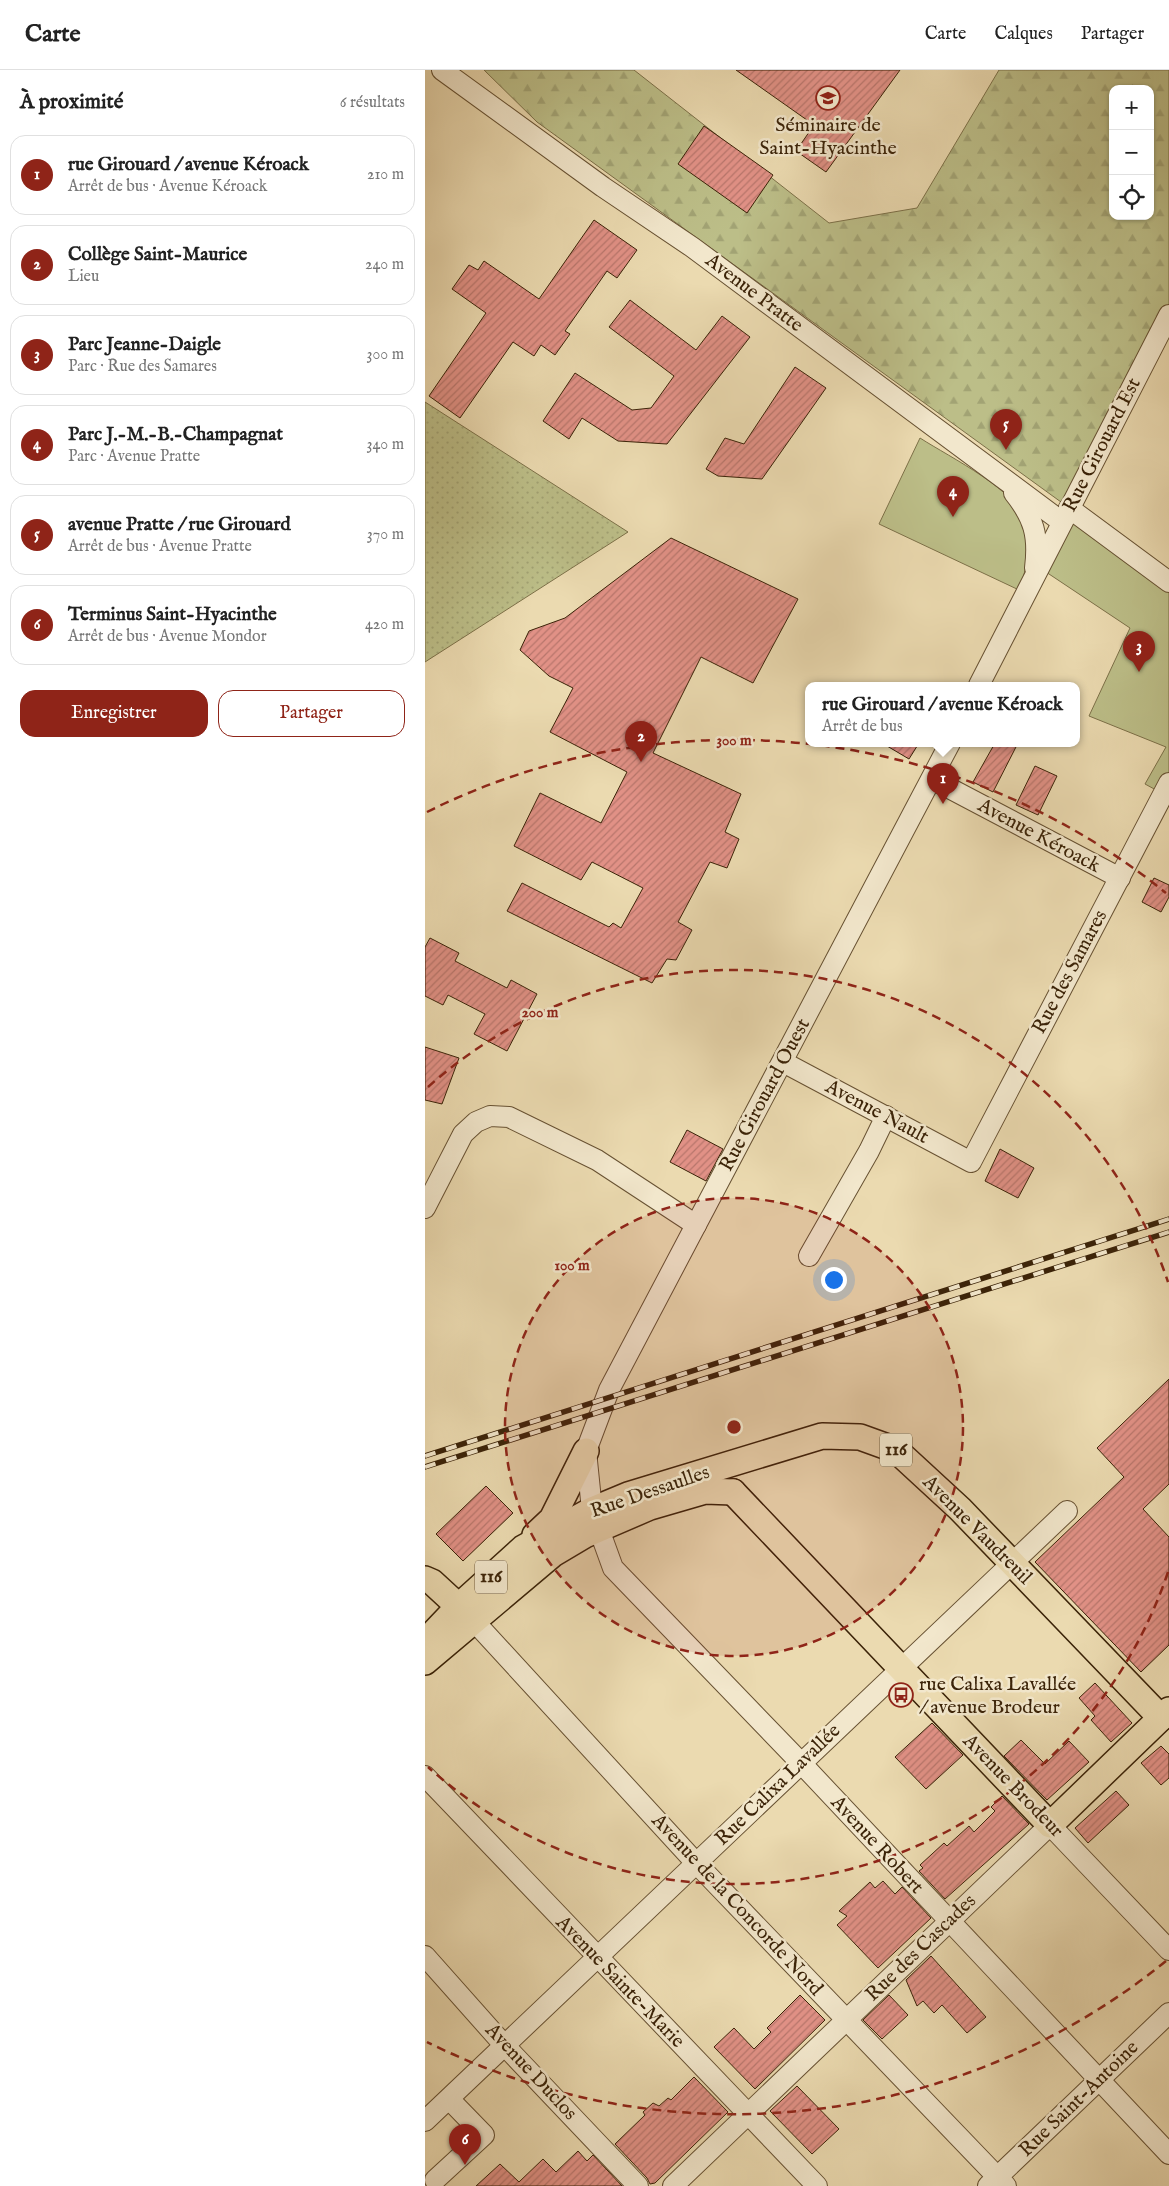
<!DOCTYPE html>
<html lang="fr">
<meta charset="utf-8">
<style>
:root{--surface:#fff;--page:#f6f6f6;--text:#222;--muted:#767676;--line:#e0e0e0;--accent:#8f2418}
body{margin:0;font-family:"IM FELL English",serif;background:var(--page);color:var(--text)}
.controls{position:absolute;right:15px;top:15px;display:grid;overflow:hidden;border-radius:10px;box-shadow:0 1px 4px #0004}
.controls button{width:45px;height:45px;display:grid;place-items:center;padding:0;border:0;border-bottom:1px solid var(--line);background:var(--surface);color:var(--text);font:25px sans-serif}
.you{position:absolute;left:408px;top:1209px;width:18px;height:18px;margin:-12px;border:4px solid #fff;border-radius:50%;background:#1a73e8;box-shadow:0 0 0 8px #1a73e833}
.badge{display:grid;place-items:center;width:32px;height:32px;border-radius:50%;background:var(--accent);color:#fff;font-size:16px;font-weight:700}
.pin{position:absolute;translate:-50% -41px;filter:drop-shadow(0 1px 2px #0008)}
.pin::after{content:'';position:absolute;top:26px;width:18px;height:15px;background:inherit;clip-path:polygon(0 0,100% 0,50% 100%)}
.popup{position:absolute;left:380px;top:612px;width:275px;height:65px;box-sizing:border-box;display:grid;place-content:center;border-radius:10px;background:var(--surface);filter:drop-shadow(0 1px 4px #0005);font-size:16px;white-space:nowrap;color:var(--muted)}
.popup b{font-size:19px;color:var(--text)}
.popup::after{content:'';position:absolute;left:50%;top:100%;margin-left:-10px;border:10px solid transparent;border-top-color:var(--surface)}
.list{margin:0;padding:0;list-style:none}
h2{display:flex;justify-content:space-between;align-items:center;height:65px;margin:0;padding:0 20px;font-size:21px}
h2 small{font-size:16px;font-weight:400;color:var(--muted)}
.list li{display:grid;grid-template-columns:32px 1fr auto;gap:15px;align-items:center;box-sizing:border-box;height:80px;margin:0 10px 10px;padding:0 10px;border:1px solid var(--line);border-radius:15px}
.list b{display:block;font-size:19px;white-space:nowrap}
.list p{margin:0;font-size:16px;white-space:nowrap;color:var(--muted)}
.list em{font-size:16px;font-style:normal;color:var(--muted)}
.actions{display:flex;gap:10px;padding:15px 20px}
.actions a{flex:1;padding:11px 0;border:1px solid var(--accent);border-radius:15px;text-align:center;font-size:18px;color:var(--accent)}
.actions .main{background:var(--accent);color:#fff}
.icon{flex:none;width:28px;height:28px;fill:none;stroke:currentColor;stroke-width:2;stroke-linecap:round;stroke-linejoin:round}
.map{position:relative;flex:none;width:744px;height:2116px;overflow:hidden}
header{display:flex;align-items:center;gap:30px;box-sizing:border-box;height:70px;padding:0 25px;background:var(--surface);border-bottom:1px solid var(--line)}
header strong{font-size:24px}
nav{display:flex;gap:28px;margin-inline-start:auto;font-size:18px}
main{display:flex}
aside{flex:1;background:var(--surface)}
.map>svg:first-child{display:block}
</style>
<header>
<strong>Carte</strong>
<nav><a>Carte</a><a>Calques</a><a>Partager</a></nav>
</header>
<main>
<aside>
<h2>À proximité<small>6 résultats</small></h2>
<ul class="list">
<li><span class="badge">1</span><div><b>rue Girouard / avenue Kéroack</b><p>Arrêt de bus · Avenue Kéroack</p></div><em>210 m</em></li>
<li><span class="badge">2</span><div><b>Collège Saint-Maurice</b><p>Lieu</p></div><em>240 m</em></li>
<li><span class="badge">3</span><div><b>Parc Jeanne-Daigle</b><p>Parc · Rue des Samares</p></div><em>300 m</em></li>
<li><span class="badge">4</span><div><b>Parc J.-M.-B.-Champagnat</b><p>Parc · Avenue Pratte</p></div><em>340 m</em></li>
<li><span class="badge">5</span><div><b>avenue Pratte / rue Girouard</b><p>Arrêt de bus · Avenue Pratte</p></div><em>370 m</em></li>
<li><span class="badge">6</span><div><b>Terminus Saint-Hyacinthe</b><p>Arrêt de bus · Avenue Mondor</p></div><em>420 m</em></li>
</ul>
<div class="actions"><a class="main">Enregistrer</a><a>Partager</a></div>
</aside>
<div class="map">
<svg width="744" height="2116" viewBox="0 0 744 2116">
<defs>
<pattern id="forest-firs" width="22" height="20" patternUnits="userSpaceOnUse" patternTransform="scale(1.25)"><rect width="22" height="20" fill="#bcbe88"/><path d="M5 1l3.5 6h-7zM16 11l3.5 6h-7z" fill="#a2a374"/></pattern>
<pattern id="garden-dots" width="8" height="8" patternUnits="userSpaceOnUse" patternTransform="scale(1.25)"><rect width="8" height="8" fill="#bcbe88"/><path d="M2 2h.1M6 6h.1" fill="none" stroke="#a2a374" stroke-width="1.8" stroke-linecap="round"/></pattern>
<pattern id="building-hatch" width="6" height="6" patternUnits="userSpaceOnUse" patternTransform="scale(1.25)"><rect width="6" height="6" fill="#e19186"/><path d="M-1 1l2-2M0 6l6-6M5 7l2-2" fill="none" stroke="#b8766c"/></pattern>
</defs>
<rect width="100%" height="100%" fill="#ebdab0"/>
<filter id="stains"><feTurbulence type="fractalNoise" baseFrequency=".004" numOctaves="4"/><feColorMatrix values="0 0 0 0 .2 0 0 0 0 .09 0 0 0 0 .02 0 0 0 .5 -.17"/></filter>
<radialGradient id="worn" r=".72"><stop offset=".6" stop-color="#630" stop-opacity="0"/><stop offset="1" stop-color="#630" stop-opacity=".3"/></radialGradient>
<g fill="#bcbe88" stroke="#7c7048">
<path d="M495 368C526 388 593 420 604 456 609 470 599 507 594 520L454 454Z"/>
<path d="M647 440 744 510V727L720 714 741 677 664 646 705 558 618 500Z"/>
</g>
<path fill="url(#forest-firs)" stroke="#7c7048" fill-rule="evenodd" d="M59 0H209L404 153 492 138 574 0H744V247L647 440 112 52ZM688 19H725V146H688Z"/>
<path fill="url(#garden-dots)" stroke="#7c7048" d="M0 332 203 462 0 592Z"/>
<g fill="url(#building-hatch)" stroke="#3b2308">
<path d="M311 0H475L401 102 371 81 389 55Z"/>
<path d="M279 56 348 105 322 143 253 94Z"/>
<path d="M169 150 212 180 192 208 182 201 140 261 145 264 130 285 116 275 109 286 88 272 35 348 4 326 61 243 27 219 44 195 53 200 59 191 114 229Z"/>
<path d="M205 230 271 280 297 246 325 267 242 374 193 371 157 348 144 369 118 351 150 303 207 340 226 338 249 306 184 257Z"/>
<path d="M370 297 401 318 337 409 293 406 281 399 300 368 319 374Z"/>
<path d="M246 468 373 529 328 613 276 587 228 683 316 724 300 762 314 769 302 798 285 792 253 852 267 860 251 890 242 889 227 913 82 841 97 813 184 857 188 853 196 858 218 818 167 792 156 810 89 776 115 723 176 753 202 702 125 662 148 618 124 606 95 580 104 561 140 548Z"/>
<path d="M457 673H494L484 689Z"/>
<path d="M570 673H593L568 722 548 712Z"/>
<path d="M610 696 632 706 613 745 591 735Z"/>
<path d="M729 808 744 815V827L736 842 717 832Z"/>
<path d="M5 868 34 883 30 891 82 918 86 910 112 924 82 981 49 964 60 944 23 925 18 935 0 926V877Z"/>
<path d="M0 977 34 988 17 1034 0 1030Z"/>
<path d="M262 1060 298 1079 281 1111 245 1092Z"/>
<path d="M575 1079 609 1098 593 1128 560 1111Z"/>
<path d="M744 1309V1414L718 1439 744 1467V1575L716 1602 610 1492 699 1407 672 1378Z"/>
<path d="M61 1416 88 1443 38 1491 11 1464Z"/>
<path d="M670 1613 707 1653 686 1672 666 1650 670 1646 654 1628Z"/>
<path d="M507 1653 538 1685 501 1719 470 1687Z"/>
<path d="M596 1670 620 1694 644 1671 664 1692 622 1730 579 1686Z"/>
<path d="M736 1676 744 1684V1708L736 1715 716 1693Z"/>
<path d="M691 1721 704 1735 663 1773 650 1758Z"/>
<path d="M577 1726 604 1754 520 1829 494 1801 498 1798 495 1795 519 1773 522 1776 544 1756 549 1762 570 1741 566 1737Z"/>
<path d="M458 1811 470 1824 477 1817 506 1848 453 1898 412 1855 422 1846 414 1841 445 1812 450 1818Z"/>
<path d="M506 1886 561 1947 542 1963 517 1935 509 1943 498 1931 492 1936 481 1910Z"/>
<path d="M375 1925 400 1950 330 2019 289 1977 309 1958 329 1979 346 1962 342 1958Z"/>
<path d="M464 1925 483 1945 457 1969 438 1950Z"/>
<path d="M269 2007 303 2042 230 2113 225 2114 222 2108 190 2074 220 2045 218 2042 228 2033 234 2036 243 2028 246 2030Z"/>
<path d="M372 2016 414 2059 387 2084 345 2041Z"/>
<path d="M153 2081 162 2091 168 2085 197 2116H51L75 2094 94 2112 118 2089 131 2102Z"/>
</g>
<g fill="none" stroke-linecap="round" stroke-linejoin="round">
<g stroke="#675132" stroke-width="22">
<g id="minor">
<path d="M17 0 178 117 267 177 637 452"/>
<path d="M589 423C609 448 614 466 610 498"/>
<path d="M644 438 744 512"/>
<path d="M554 615 744 245"/>
<path d="M525 673 184 1320 161 1381 167 1440 188 1498 376 1693 744 2084"/>
<path d="M507 709 695 808"/>
<path d="M358 992 546 1092 744 713"/>
<path d="M0 1138 38 1064 51 1052 65 1046 84 1047 172 1090 271 1155"/>
<path d="M384 1186 444 1081 461 1046"/>
<path d="M48 1550 271 1793 581 2116"/>
<path d="M0 1706 392 2116"/>
<path d="M0 1886 80 1976 213 2116"/>
<path d="M0 2051 642 1441"/>
<path d="M10 2110 59 2065 24 2029"/>
<path d="M248 2116 625 1755 744 1880"/>
<path d="M563 2116 744 1943"/>
</g>
</g>
<g stroke="#3b2308" stroke-width="28">
<g id="major">
<path d="M308 1422 625 1755 744 1640"/>
<path d="M110 1465 127 1449 161 1381"/>
<path d="M0 1509 7 1512 45 1547"/>
<path d="M0 1572 34 1536 98 1478 167 1440 203 1425 397 1366 435 1367 471 1380 535 1439 736 1648"/>
<path d="M0 1592 128 1484 160 1465 225 1437 280 1421 308 1422"/>
</g>
</g>
<use href="#minor" stroke="#f2e7cc" stroke-width="20"/>
<use href="#major" stroke="#ebdab0" stroke-width="25"/>
<g stroke="#3b2308" stroke-width="5.5">
<g id="rail">
<path d="M0 1386 744 1149"/>
<path d="M0 1397 744 1162"/>
</g>
</g>
<use href="#rail" stroke="#f2e7cc" stroke-width="4" stroke-dasharray="11" stroke-linecap="butt"/>
</g>
<circle cx="309" cy="1357" r="229" fill="#8f2418" fill-opacity=".12"/>
<g fill="none" stroke="#8f2418" stroke-width="2.5" stroke-dasharray="9 6">
<circle cx="309" cy="1357" r="229"/>
<path d="M743 1502A458 458 0 0 1 3 1697M3 1017A458 458 0 0 1 743 1212"/>
<path d="M741 1891A687 687 0 0 1 2 1972M2 742A687 687 0 0 1 741 823"/>
</g>
<defs>
<g id="school-ring" transform="scale(1.25)"><circle r="9.5" fill="#f2e7cc" stroke="#8f2418" stroke-width="1.5"/><path d="M0-5L7-2L0 1L-7-2ZM-4 1L0 2.5L4 1V4Q0 6-4 4Z" fill="#8f2418"/></g>
<g id="bus-ring" transform="scale(1.25)"><circle r="9.5" fill="#f2e7cc" stroke="#8f2418" stroke-width="1.5"/><path d="M-5-6H5V4H4V6H2V4H-2V6H-4V4H-5ZM-3.5-4V0h7V-4ZM-3.5 1.2v1.5H-2V1.2ZM2 1.2v1.5H3.5V1.2Z" fill="#8f2418"/></g>
</defs>
<g fill-rule="evenodd">
<use href="#school-ring" x="403" y="28"/>
<use href="#bus-ring" x="476" y="1625"/>
</g>
<g text-anchor="middle" dominant-baseline="central" stroke-width="5" stroke-linejoin="round" paint-order="stroke">
<g fill="#f2e7cc" stroke="#725e43" stroke-width="1">
<rect x="455" y="1363.5" width="32" height="33" rx="4"/>
<rect x="50" y="1490.5" width="32" height="33" rx="4"/>
</g>
<g font-size="19" font-weight="bold" fill="#3b2308">
<text x="471" y="1380">116</text>
<text x="66" y="1507">116</text>
</g>
<g font-size="20" fill="#3b2308" stroke="#f2e7cc">
<text x="403" y="55">Séminaire de<tspan x="403" dy="23">Saint-Hyacinthe</tspan></text>
<text x="494" y="1614" text-anchor="start">rue Calixa Lavallée<tspan x="494" dy="23">/ avenue Brodeur</tspan></text>
</g>
<g font-size="20" fill="#3b2308" stroke="#f2e7cc">
<text transform="translate(329 223) rotate(37)">Avenue Pratte</text>
<text transform="translate(677 375) rotate(-63)">Rue Girouard Est</text>
<text transform="translate(614 766) rotate(28)">Avenue Kéroack</text>
<text transform="translate(645 902) rotate(-62)">Rue des Samares</text>
<text transform="translate(340 1025) rotate(-62)">Rue Girouard Ouest</text>
<text transform="translate(452 1042) rotate(28)">Avenue Nault</text>
<text transform="translate(225 1422) rotate(-19)">Rue Dessaulles</text>
<text transform="translate(552 1460) rotate(45)">Avenue Vaudreuil</text>
<text transform="translate(353 1715) rotate(-44)">Rue Calixa Lavallée</text>
<text transform="translate(588 1716) rotate(46)">Avenue Brodeur</text>
<text transform="translate(452 1775) rotate(47)">Avenue Robert</text>
<text transform="translate(312 1835) rotate(47)">Avenue de la Concorde Nord</text>
<text transform="translate(496 1878) rotate(-44)">Rue des Cascades</text>
<text transform="translate(195 1912) rotate(46)">Avenue Sainte-Marie</text>
<text transform="translate(106 2002) rotate(47)">Avenue Duclos</text>
<text transform="translate(654 2029) rotate(-44)">Rue Saint-Antoine</text>
</g>
</g>
<circle cx="309" cy="1357" r="8" fill="#8f2418" stroke="#f2e7cc" stroke-width="2.5"/>
<g font-size="15" text-anchor="middle" font-weight="bold" fill="#8f2418" stroke="#f2e7cc" stroke-width="5" stroke-linejoin="round" paint-order="stroke">
<text x="309" y="675">300 m</text>
<text x="115" y="947">200 m</text>
<text x="147" y="1200">100 m</text>
</g>
<rect width="100%" height="100%" filter="url(#stains)"/>
<rect width="100%" height="100%" fill="url(#worn)"/>
</svg>
<div class="controls">
<button>+</button>
<button>−</button>
<button><svg class="icon" aria-label="locate" viewBox="0 0 24 24"><circle cx="12" cy="12" r="6"/><path d="M12 2v4M12 18v4M2 12h4M18 12h4"/></svg></button>
</div>
<div class="you"></div>
<div class="pin badge" style="left:518px;top:734px">1</div>
<div class="popup"><b>rue Girouard / avenue Kéroack</b>Arrêt de bus</div>
<div class="pin badge" style="left:216px;top:692px">2</div>
<div class="pin badge" style="left:714px;top:602px">3</div>
<div class="pin badge" style="left:528px;top:447px">4</div>
<div class="pin badge" style="left:581px;top:380px">5</div>
<div class="pin badge" style="left:40px;top:2095px">6</div>
</div>
</main>
